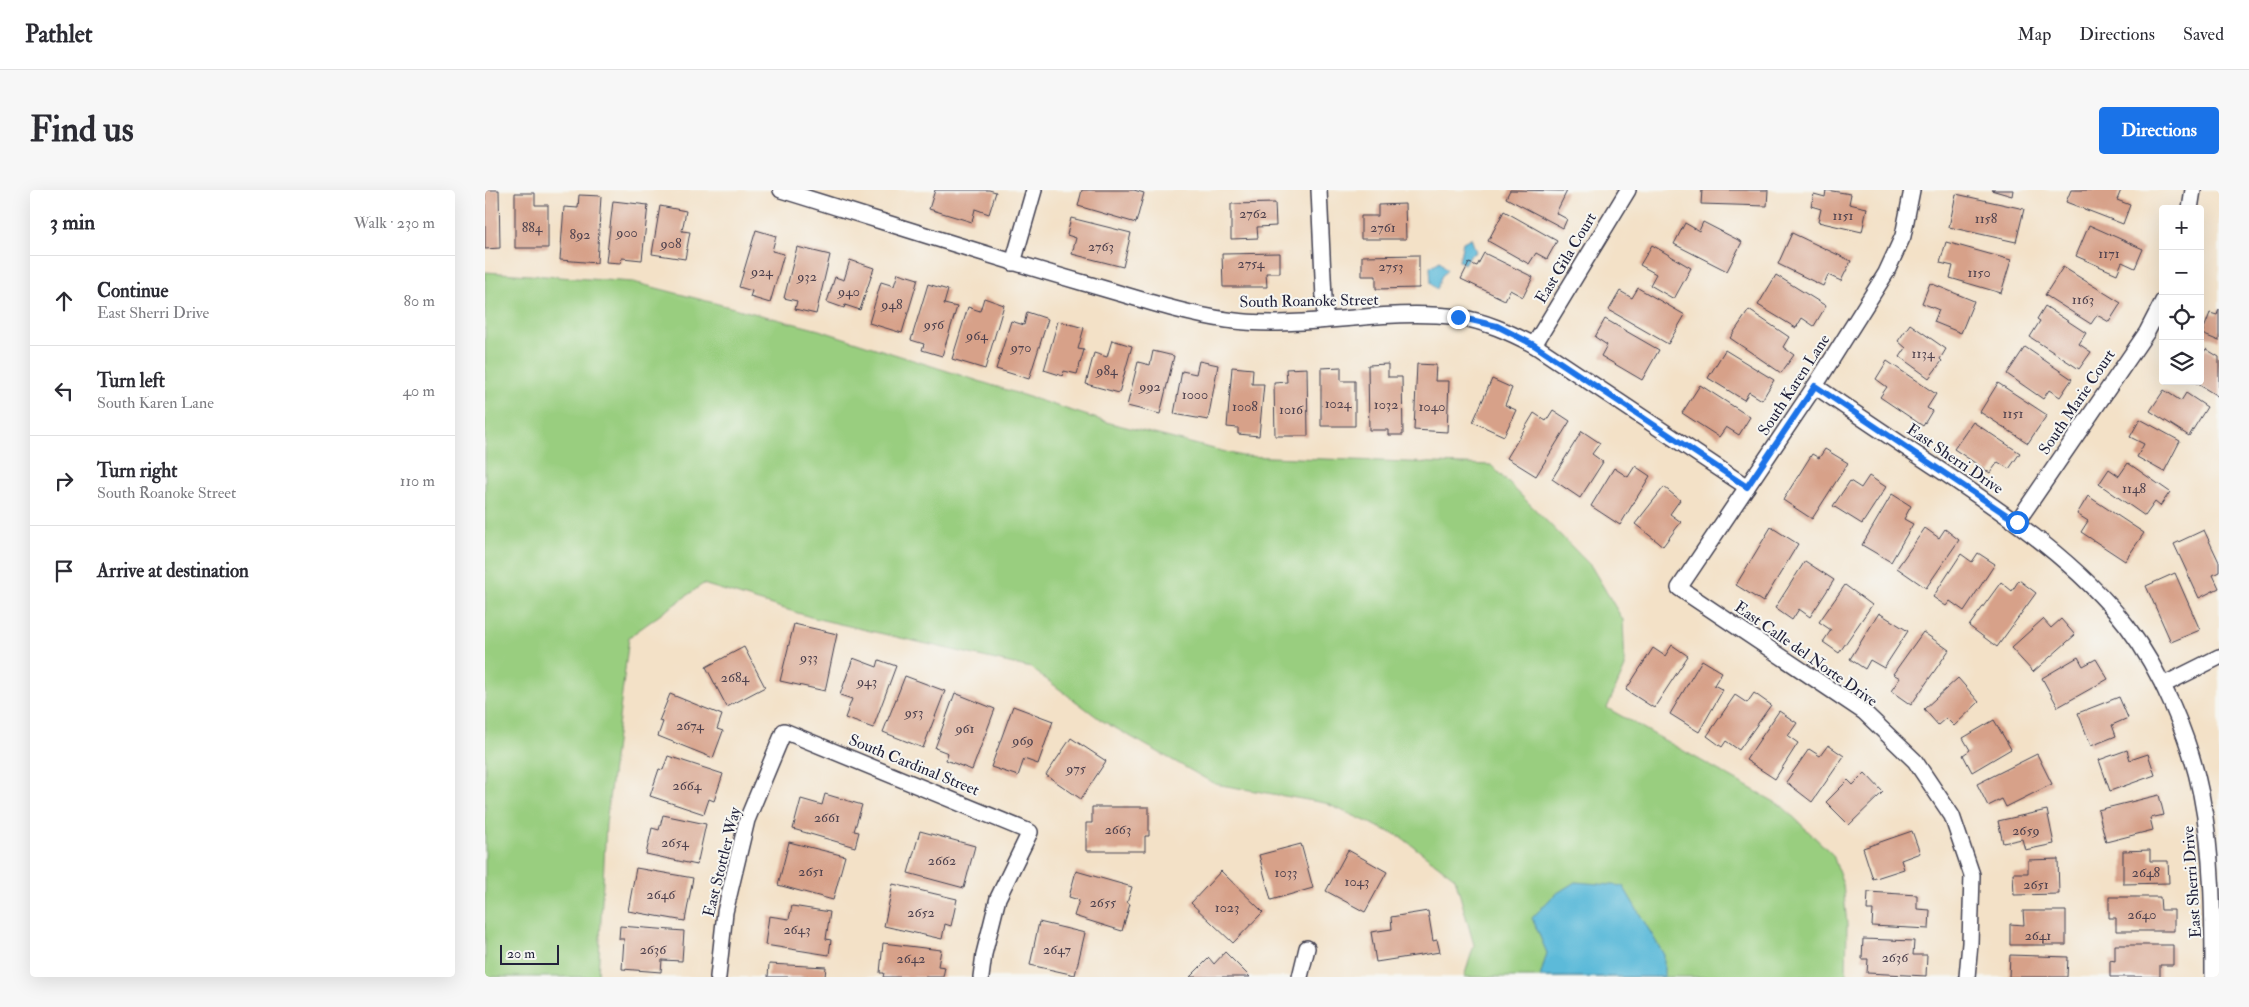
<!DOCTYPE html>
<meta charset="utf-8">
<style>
:root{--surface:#fff;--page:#f7f7f7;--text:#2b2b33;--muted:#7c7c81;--line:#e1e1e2;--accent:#1a73e8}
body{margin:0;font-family:"IM FELL Double Pica",serif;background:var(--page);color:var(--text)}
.controls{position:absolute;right:15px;top:15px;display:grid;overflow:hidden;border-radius:5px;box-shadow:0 5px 20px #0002}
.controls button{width:45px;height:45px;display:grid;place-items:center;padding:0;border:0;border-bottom:1px solid var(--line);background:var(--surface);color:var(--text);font:25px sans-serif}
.scale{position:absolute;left:15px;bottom:12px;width:59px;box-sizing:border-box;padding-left:5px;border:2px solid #22223b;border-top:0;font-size:14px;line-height:18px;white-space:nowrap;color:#22223b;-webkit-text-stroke:4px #f6f6f2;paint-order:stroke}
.stop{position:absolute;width:15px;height:15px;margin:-11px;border:4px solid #1a73e8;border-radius:50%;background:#fff}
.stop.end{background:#1a73e8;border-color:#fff;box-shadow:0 1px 5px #0008}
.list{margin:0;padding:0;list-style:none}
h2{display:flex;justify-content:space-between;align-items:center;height:65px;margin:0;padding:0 20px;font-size:21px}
h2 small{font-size:16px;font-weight:400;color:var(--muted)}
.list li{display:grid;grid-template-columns:32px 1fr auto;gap:15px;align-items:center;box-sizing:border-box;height:90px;padding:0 20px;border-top:1px solid var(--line)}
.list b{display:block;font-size:19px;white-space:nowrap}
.list p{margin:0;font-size:16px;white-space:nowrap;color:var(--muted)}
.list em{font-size:16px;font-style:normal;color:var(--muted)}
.icon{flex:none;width:28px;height:28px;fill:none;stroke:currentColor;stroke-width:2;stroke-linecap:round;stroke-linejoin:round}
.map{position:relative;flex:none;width:1734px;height:787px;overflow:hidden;border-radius:5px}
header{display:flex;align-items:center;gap:30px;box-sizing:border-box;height:70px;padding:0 25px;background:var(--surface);border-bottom:1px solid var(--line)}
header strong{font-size:24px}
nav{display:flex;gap:28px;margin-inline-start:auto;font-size:18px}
.intro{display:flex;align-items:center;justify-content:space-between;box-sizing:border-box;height:120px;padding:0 30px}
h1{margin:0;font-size:35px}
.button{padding:12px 22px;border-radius:5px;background:var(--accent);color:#fff;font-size:18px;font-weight:700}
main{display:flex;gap:30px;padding:0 30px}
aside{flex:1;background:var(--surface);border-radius:5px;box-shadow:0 5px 20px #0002}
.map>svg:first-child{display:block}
</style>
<header>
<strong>Pathlet</strong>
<nav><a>Map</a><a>Directions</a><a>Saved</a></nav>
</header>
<div class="intro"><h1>Find us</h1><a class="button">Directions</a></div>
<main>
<aside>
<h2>3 min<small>Walk · 230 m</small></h2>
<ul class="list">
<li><svg class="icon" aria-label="ahead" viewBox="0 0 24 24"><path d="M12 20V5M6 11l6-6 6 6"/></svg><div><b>Continue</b><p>East Sherri Drive</p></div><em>80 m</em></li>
<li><svg class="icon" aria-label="left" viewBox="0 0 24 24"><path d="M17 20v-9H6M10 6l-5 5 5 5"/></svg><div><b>Turn left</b><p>South Karen Lane</p></div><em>40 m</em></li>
<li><svg class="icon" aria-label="right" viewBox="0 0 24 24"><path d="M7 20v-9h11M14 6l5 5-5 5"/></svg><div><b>Turn right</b><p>South Roanoke Street</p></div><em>110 m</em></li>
<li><svg class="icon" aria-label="arrive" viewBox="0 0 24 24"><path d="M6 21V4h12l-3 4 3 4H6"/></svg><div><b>Arrive at destination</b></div></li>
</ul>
</aside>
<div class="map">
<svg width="1734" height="787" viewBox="0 0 1734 787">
<rect width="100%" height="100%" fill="#f6f6f2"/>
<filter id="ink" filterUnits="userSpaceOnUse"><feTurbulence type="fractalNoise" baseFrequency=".02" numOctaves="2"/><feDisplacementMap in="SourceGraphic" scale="10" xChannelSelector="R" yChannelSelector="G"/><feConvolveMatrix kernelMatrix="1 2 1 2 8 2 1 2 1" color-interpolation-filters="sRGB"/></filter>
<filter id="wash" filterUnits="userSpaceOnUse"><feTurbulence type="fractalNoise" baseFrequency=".0096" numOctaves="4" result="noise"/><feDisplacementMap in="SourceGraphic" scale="20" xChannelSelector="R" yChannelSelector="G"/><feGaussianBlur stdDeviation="1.12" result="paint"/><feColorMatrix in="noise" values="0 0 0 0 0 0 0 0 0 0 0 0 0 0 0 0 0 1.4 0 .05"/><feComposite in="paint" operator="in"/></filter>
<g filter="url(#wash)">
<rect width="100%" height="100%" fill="#f3e1c7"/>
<path fill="#99ce7f" stroke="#5e785d" d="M0 82 148 92 334 140 625 233 757 266 1006 275 1106 376 1138 430 1140 477 1122 518 1297 616 1348 665 1358 694 1362 735 1361 787H979L989 755 970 688 916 647 840 613 730 594 616 530 546 478 329 428 218 394 144 447 121 634 113 787H0Z"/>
<g fill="#5bbad9" stroke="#3e6e8a">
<path d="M986 48 991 62 984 66 979 74 974 71 978 52Z"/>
<path d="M955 71 962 80 956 87 952 99 946 94 945 77Z"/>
<path d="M1090 692 1138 696 1179 765V787H1055L1062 763 1047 728 1069 705Z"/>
</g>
<g id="blocks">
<g fill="#d7a189">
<path d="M0 0H14L15 58 0 59Z"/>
<path d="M450 0H504L511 2 504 24 490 19 487 32 444 19Z"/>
<path d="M597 0H649L659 3 651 33 593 16Z"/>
<path d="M1025 0 1082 1 1071 23 1082 29 1078 38 1021 8Z"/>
<path d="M1217 0H1283L1282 16 1216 14Z"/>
<path d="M1341 0 1366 4 1364 14 1382 18 1377 42 1333 32 1336 19 1326 16 1329 4 1340 7Z"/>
<path d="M1506 0H1528L1527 6Z"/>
<path d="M1586 0H1636L1632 10 1645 15 1638 34 1581 12Z"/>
<path d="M30 3H50V15H63V58H30Z"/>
<path d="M1471 4 1539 19 1531 52 1464 37Z"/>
<path d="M94 5 116 6 112 73 75 70 79 17 93 18Z"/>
<path d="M128 11 163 15 157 70 137 68 136 73 121 72Z"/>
<path d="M790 13 791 36 772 37 773 48 746 49V14Z"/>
<path d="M920 14 921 49H876V26H893V15Z"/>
<path d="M175 16 201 21 197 41 205 42 200 69 167 64Z"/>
<path d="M1019 21 1072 51 1062 69 1051 63 1044 74 1003 51Z"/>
<path d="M586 28 646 43 638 77 587 64 591 48 582 45Z"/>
<path d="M1218 32 1257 52 1242 81 1189 54 1200 33 1214 41Z"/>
<path d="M1604 35 1658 59 1650 78 1637 72 1632 84 1591 66Z"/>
<path d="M271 40 291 46 287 61 299 64 285 113 265 107 267 101 254 97Z"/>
<path d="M1307 43 1366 71 1356 91 1343 85 1338 96 1293 74Z"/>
<path d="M1461 52 1526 70 1516 103 1465 88 1468 76 1455 73Z"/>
<path d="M1167 55 1206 78 1189 109 1165 95 1171 84 1155 75Z"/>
<path d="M312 57 345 65 331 124 310 119 312 111 299 108Z"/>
<path d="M795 63V83H781L782 97H738L737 64Z"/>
<path d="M999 63 1048 87 1038 107 1025 100 1020 110 976 89 984 73 992 76Z"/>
<path d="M934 65V98L891 99V86H877V66Z"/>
<path d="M365 70 389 78 375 120 360 115 359 118 342 112 350 87 359 90Z"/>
<path d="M1578 77 1636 113 1624 132 1612 125 1606 134 1560 105Z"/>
<path d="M413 83 433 89 417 143 384 133 396 92 409 96Z"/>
<path d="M1291 85 1341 116 1329 136 1317 128 1311 138 1273 115Z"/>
<path d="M1445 93 1489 111 1476 143 1449 132 1454 120 1437 113Z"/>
<path d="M443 94 463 100 459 114 472 117 457 166 437 160 439 154 426 150Z"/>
<path d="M1153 98 1200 125 1183 154 1124 120 1135 101 1147 108Z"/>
<path d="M499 108 519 115 500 179 467 169 483 117 495 121Z"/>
<path d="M1560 116 1601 143 1594 154 1606 162 1594 179 1545 147 1555 131 1552 129Z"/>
<path d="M1734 119V151L1717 144 1725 123 1732 125Z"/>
<path d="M1264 120 1304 147 1298 157 1309 165 1296 183 1245 148Z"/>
<path d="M542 122 563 129 544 189 511 179 526 131 539 135Z"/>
<path d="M1120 129 1174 160 1157 190 1116 166 1122 155 1110 147Z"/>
<path d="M573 131 599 138 593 159 599 160 592 184 579 181 578 186 559 180Z"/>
<path d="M1425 134 1461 159 1455 169 1457 171 1444 188 1415 167 1421 158 1413 151Z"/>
<path d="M627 150 647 156 634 203 601 194 609 163 622 167Z"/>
<path d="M1540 157 1587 189 1575 207 1564 200 1558 209 1522 184Z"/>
<path d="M1721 159 1734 167V207L1708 191H1715V168Z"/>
<path d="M1240 160 1289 190 1277 210 1264 202 1259 210 1223 188Z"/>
<path d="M668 161 689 166 675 224 642 216 653 172 665 175Z"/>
<path d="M714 171 733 175 723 230 689 224 697 181 711 184Z"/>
<path d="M1402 171 1451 204 1442 218 1447 221 1438 236 1395 207 1402 197 1391 189Z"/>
<path d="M903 174V187H917L918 245H903V240H884L883 175Z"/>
<path d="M932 174 951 175 950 191H964L962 242 929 240Z"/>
<path d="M747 177 768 179 767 194H779L774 246 753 244V238L742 237Z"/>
<path d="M856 177V191H870V236H836V178Z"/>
<path d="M822 178 823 246H790L789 193 802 192 801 179Z"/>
<path d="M1007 189 1027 198 1020 215 1031 220 1019 246 988 232Z"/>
<path d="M1513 193 1562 225 1543 253 1495 222Z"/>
<path d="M1215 195 1265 227 1254 245 1241 237 1234 247 1197 223Z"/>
<path d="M1679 200 1696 211 1701 203 1722 217 1704 246 1665 221Z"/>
<path d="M1068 220 1085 231 1051 286 1022 268 1049 223 1061 231Z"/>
<path d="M1655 229 1695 251 1679 282 1652 267 1659 254 1645 247Z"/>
<path d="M1488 232 1535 263 1524 279 1513 272 1505 283 1469 259Z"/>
<path d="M1097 241 1115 253 1107 264 1118 272 1095 308 1067 289Z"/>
<path d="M1340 259 1363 273 1327 329 1298 310 1327 264 1334 268Z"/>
<path d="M1643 273 1685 302 1675 316 1670 312 1660 326 1614 294 1624 279 1634 286Z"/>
<path d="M1150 276 1165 286 1135 335 1106 316 1129 278 1143 287Z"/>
<path d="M1384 286 1401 297 1377 334 1348 316 1365 291 1376 298Z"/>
<path d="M1179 297 1195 310 1185 324 1196 332 1178 356 1150 334Z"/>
<path d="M1407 304 1426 316 1419 329 1428 334 1406 372 1377 355Z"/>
<path d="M1603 306 1659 343 1640 371 1596 342 1603 331 1592 324Z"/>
<path d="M1286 337 1313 354 1278 412 1251 395Z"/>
<path d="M1440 338 1454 348 1460 339 1474 350 1441 398 1412 378Z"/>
<path d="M1719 340 1734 372V382L1728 385 1734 398 1714 408 1689 354Z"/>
<path d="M1493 363 1510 374 1479 421 1465 411 1461 416 1448 407 1476 364 1487 372Z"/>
<path d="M1320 371 1349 390 1325 427 1314 419 1307 430 1290 418Z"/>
<path d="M1690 383 1715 440 1686 452 1661 396Z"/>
<path d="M1534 390 1551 403 1512 457 1484 436 1516 392 1527 401Z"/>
<path d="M1360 395 1387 415 1354 463 1338 452 1346 440 1334 432Z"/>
<path d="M1394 423 1423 441 1399 478 1385 470 1380 479 1365 469Z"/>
<path d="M1558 429 1566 438 1576 429 1590 445 1548 482 1526 458Z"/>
<path d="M309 434 352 444 340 501 295 491Z"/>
<path d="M1438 442 1464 460 1426 515 1406 501 1415 488 1408 484Z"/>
<path d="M1187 455 1203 466 1169 518 1141 500 1168 458 1180 466Z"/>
<path d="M259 457 280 497 242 517 221 477Z"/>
<path d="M1593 467 1598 476 1611 469 1623 489 1573 517 1557 488Z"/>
<path d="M368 468 392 477 394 470 411 476 388 538 360 528 367 509 355 505Z"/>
<path d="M1217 470 1237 482 1229 495 1238 500 1214 542 1185 524Z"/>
<path d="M420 486 460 501 438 558 398 542Z"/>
<path d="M1473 488 1494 512 1469 536 1461 528 1453 535 1439 519Z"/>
<path d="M470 503 510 519 487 580 461 570 463 563 450 558Z"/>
<path d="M1269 503 1286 515 1254 560 1241 551 1237 557 1222 546 1250 505 1262 513Z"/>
<path d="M185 504 237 525 232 539 238 541 228 568 173 546 178 532 174 531Z"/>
<path d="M1634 507 1643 528 1627 535 1631 546 1606 556 1593 523Z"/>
<path d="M528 516 568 531 553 574 539 569 533 586 506 577Z"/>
<path d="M1294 521 1312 533 1303 546 1313 553 1290 589 1261 570Z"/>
<path d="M1509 530 1526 559 1487 582 1478 565 1485 560 1478 548Z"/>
<path d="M586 548 621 571 596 609 561 585Z"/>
<path d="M1343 555 1359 566 1327 612 1301 592 1324 559 1335 566Z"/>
<path d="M1642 560 1645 570 1663 564 1670 585 1625 601 1614 570Z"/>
<path d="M1552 564 1567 594 1521 617 1517 609 1503 616 1492 594Z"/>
<path d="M183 566 238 584 229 611 224 609 219 624 165 606 174 579 178 580Z"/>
<path d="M1380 583 1398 602 1364 635 1341 612 1363 590 1368 595Z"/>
<path d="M340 604 377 615 369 641 374 642 370 657 308 639 316 609 337 615Z"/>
<path d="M1674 605 1679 625 1665 628 1668 640 1621 652 1613 620Z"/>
<path d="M607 617H664V646H660V661H601V633H607Z"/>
<path d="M1562 620 1569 654 1540 660 1537 649 1518 653 1513 631Z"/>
<path d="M178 625 221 634 212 675 161 664 167 638 174 640Z"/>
<path d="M435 641 490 656 479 698 423 683Z"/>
<path d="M1427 641 1435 663 1416 670 1419 679 1388 689 1378 658Z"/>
<path d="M304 652 360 666 348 710 293 695Z"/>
<path d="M816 654 828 698 786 710 774 665Z"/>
<path d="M863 660 902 682 880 722 841 701Z"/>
<path d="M1665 660V671H1683L1684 693 1638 694V661Z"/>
<path d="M1573 669 1574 704 1529 705 1528 683H1543V670Z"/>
<path d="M151 678 208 688 200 731 143 721Z"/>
<path d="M591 681 647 697 642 713 645 714 637 741 589 726 594 710 584 707Z"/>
<path d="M736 681 778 722 748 753 706 713Z"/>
<path d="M408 694 472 709 466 736 460 734 457 749 399 736Z"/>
<path d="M1383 702 1432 705V719L1445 720 1444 739 1387 736 1388 720H1382Z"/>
<path d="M1624 707H1675L1676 720H1689V741H1631V728H1624Z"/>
<path d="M307 716 345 722 341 749 346 750 344 765 280 755 284 726 304 729Z"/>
<path d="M943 721 948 751 952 750 955 762 891 772 886 742 907 739 906 727Z"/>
<path d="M1538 721H1581V755H1525V734L1539 735Z"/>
<path d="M554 732 600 743 590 785 545 775Z"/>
<path d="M135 736 199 741 197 771 177 770 176 782 137 779 139 749H134Z"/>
<path d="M1378 749 1429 751 1428 765H1442L1441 786 1382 783 1383 769H1377Z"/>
<path d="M398 753 456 760 453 776 460 777 458 787H398L399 783H395Z"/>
<path d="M1630 755H1688V775H1675V787H1625V770L1630 771Z"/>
<path d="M740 762 765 787H705L724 768 729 774Z"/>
<path d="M1525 765 1583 767 1582 787H1524Z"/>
<path d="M284 774 341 777 340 787H283Z"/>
</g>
</g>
</g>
<g filter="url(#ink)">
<use href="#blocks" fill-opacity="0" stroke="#413f50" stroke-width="1"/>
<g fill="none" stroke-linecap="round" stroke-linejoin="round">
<g stroke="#413f50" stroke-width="18">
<g id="street">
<path d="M296 0C397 31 497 64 599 93 646 106 694 123 742 130 819 141 896 117 972 127 1000 131 1024 142 1049 155L1262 297"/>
<path d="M834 0 840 130"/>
<path d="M1427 0 1418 46 1401 83 1330 196 1194 398 1379 522 1430 571 1467 626 1487 685 1485 753 1482 787"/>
<path d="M1705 19 1708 0"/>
<path d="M528 73 549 0"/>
<path d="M1049 155 1143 0"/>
<path d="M1330 196C1374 226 1417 255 1461 284 1526 328 1593 373 1642 436 1676 481 1705 548 1716 604 1728 664 1728 726 1728 787"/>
<path d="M1532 332 1662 142 1678 111"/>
<path d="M1678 495 1734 467"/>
<path d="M233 787 240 722 262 630 299 541 545 642 513 708 499 764 496 787"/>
<path d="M815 787 822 758"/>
</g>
</g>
<use href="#street" stroke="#fff" stroke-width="15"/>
</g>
</g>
<g fill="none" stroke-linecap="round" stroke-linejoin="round" filter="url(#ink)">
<path stroke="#1a73e8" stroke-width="6" d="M973 127 1012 136 1049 155 1262 297 1330 196 1532 332"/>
</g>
<g text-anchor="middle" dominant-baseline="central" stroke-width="4" stroke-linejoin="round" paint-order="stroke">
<g font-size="14" fill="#4f424e">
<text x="768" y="23">2762</text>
<text x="1358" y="25">1151</text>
<text x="1501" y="28">1158</text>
<text x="47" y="37">884</text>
<text x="898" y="37">2761</text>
<text x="142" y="42">900</text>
<text x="95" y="44">892</text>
<text x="186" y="53">908</text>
<text x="616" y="56">2763</text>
<text x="1624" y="63">1171</text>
<text x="766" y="73">2754</text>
<text x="906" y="76">2753</text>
<text x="277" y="81">924</text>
<text x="1494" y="82">1150</text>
<text x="322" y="86">932</text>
<text x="364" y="101">940</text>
<text x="1598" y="109">1163</text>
<text x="407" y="114">948</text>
<text x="449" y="134">956</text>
<text x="492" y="145">964</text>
<text x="536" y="157">970</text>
<text x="1438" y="163">1134</text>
<text x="622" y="180">984</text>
<text x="665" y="196">992</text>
<text x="710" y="204">1000</text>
<text x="853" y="213">1024</text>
<text x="901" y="214">1032</text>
<text x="760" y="216">1008</text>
<text x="947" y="216">1040</text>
<text x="806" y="219">1016</text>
<text x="1528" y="223">1151</text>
<text x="1649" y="298">1148</text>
<text x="324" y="467">933</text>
<text x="250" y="487">2684</text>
<text x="382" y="491">943</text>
<text x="429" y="522">953</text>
<text x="205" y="535">2674</text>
<text x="480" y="538">961</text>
<text x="538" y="550">969</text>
<text x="591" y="578">975</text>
<text x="202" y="595">2664</text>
<text x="342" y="627">2661</text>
<text x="633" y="639">2663</text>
<text x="1541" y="640">2659</text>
<text x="190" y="652">2654</text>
<text x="457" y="670">2662</text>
<text x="326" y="681">2651</text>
<text x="801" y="682">1033</text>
<text x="1661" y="682">2648</text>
<text x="872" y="691">1043</text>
<text x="1551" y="694">2651</text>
<text x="176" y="704">2646</text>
<text x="618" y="712">2655</text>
<text x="742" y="717">1023</text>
<text x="436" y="722">2652</text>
<text x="1657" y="724">2640</text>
<text x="312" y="739">2643</text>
<text x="1553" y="745">2641</text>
<text x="168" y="759">2636</text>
<text x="572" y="759">2647</text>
<text x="1410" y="767">2636</text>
<text x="426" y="768">2642</text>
</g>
<g font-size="16" fill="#22223b" stroke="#f6f6f2">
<text transform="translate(1081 68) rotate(-59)">East Gila Court</text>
<text transform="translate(824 111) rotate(-1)">South Roanoke Street</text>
<text transform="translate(1309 195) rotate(-57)">South Karen Lane</text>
<text transform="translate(1592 212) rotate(-56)">South Marie Court</text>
<text transform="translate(1470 269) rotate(34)">East Sherri Drive</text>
<text transform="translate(1321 464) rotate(35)">East Calle del Norte Drive</text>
<text transform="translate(429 575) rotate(22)">South Cardinal Street</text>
<text transform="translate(237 672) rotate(-76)">East Stottler Way</text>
<text transform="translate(1707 692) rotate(-94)">East Sherri Drive</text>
</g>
</g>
</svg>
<div class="controls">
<button>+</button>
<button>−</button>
<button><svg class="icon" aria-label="locate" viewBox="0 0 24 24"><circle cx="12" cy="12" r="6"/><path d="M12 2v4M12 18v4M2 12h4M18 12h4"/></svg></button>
<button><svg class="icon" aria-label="layers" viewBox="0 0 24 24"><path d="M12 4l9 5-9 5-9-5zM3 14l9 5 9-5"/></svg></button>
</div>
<div class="scale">20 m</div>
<div class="stop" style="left:1532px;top:332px"></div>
<div class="stop end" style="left:973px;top:127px"></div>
</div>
</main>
